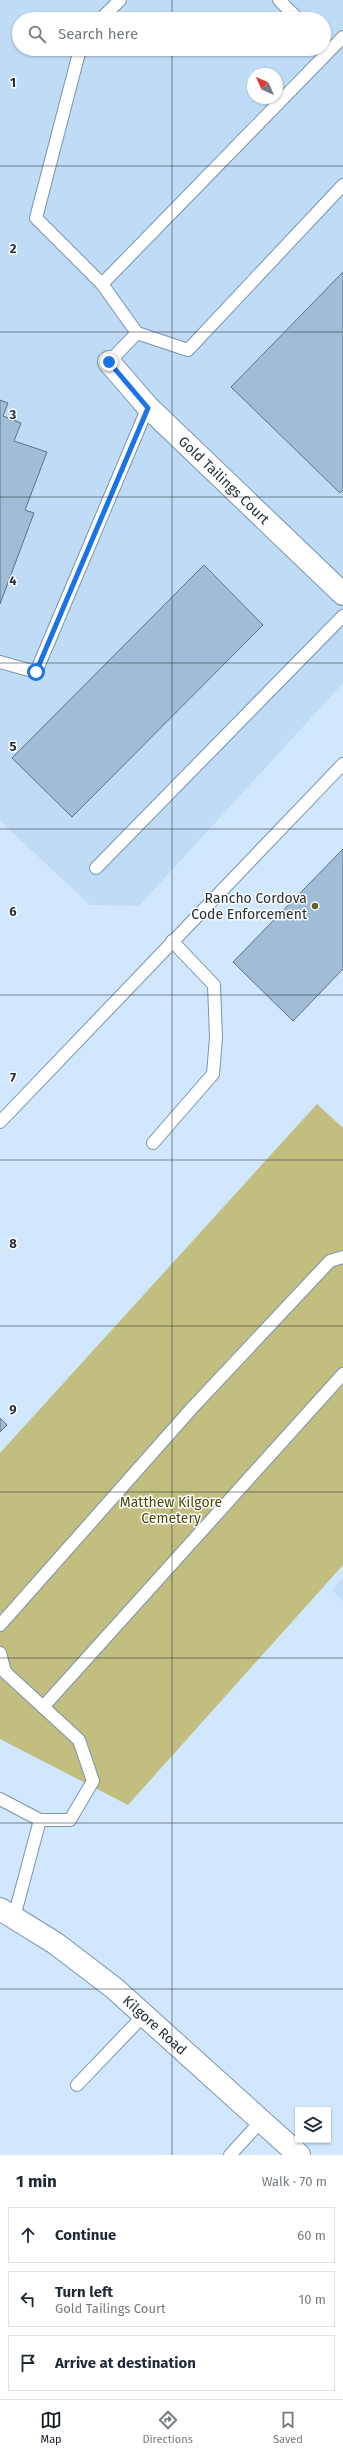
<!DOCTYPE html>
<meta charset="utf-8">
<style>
:root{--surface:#fff;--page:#f6f6f7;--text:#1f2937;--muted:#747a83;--line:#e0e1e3;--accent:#111827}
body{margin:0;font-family:"Fira Sans",sans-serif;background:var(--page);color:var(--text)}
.controls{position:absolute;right:12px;bottom:12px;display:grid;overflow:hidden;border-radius:0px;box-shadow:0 1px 3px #0004}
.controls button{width:36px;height:36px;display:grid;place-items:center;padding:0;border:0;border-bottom:1px solid var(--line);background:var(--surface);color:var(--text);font:20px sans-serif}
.compass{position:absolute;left:247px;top:68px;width:36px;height:36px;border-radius:50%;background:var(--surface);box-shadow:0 1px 3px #0004;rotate:315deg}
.stop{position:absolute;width:12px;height:12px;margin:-9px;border:3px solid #1a73e8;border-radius:50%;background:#fff}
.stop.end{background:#1a73e8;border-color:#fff;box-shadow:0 1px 4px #0008}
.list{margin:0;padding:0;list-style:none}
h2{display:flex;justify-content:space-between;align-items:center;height:52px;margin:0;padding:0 16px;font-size:17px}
h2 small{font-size:13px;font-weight:400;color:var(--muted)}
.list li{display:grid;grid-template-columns:26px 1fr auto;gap:12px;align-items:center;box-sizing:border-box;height:56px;margin:0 8px 8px;padding:0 8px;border:1px solid var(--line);border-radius:0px}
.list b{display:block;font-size:15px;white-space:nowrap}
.list p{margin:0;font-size:13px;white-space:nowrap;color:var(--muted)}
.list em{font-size:13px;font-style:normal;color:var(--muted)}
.icon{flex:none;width:22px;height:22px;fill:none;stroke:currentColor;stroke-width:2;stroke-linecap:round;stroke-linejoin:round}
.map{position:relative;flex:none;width:343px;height:2155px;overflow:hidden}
.search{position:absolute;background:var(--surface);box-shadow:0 1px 3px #0004;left:12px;right:12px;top:12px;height:44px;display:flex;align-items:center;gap:10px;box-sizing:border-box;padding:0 14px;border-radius:22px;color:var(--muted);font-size:15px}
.sheet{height:244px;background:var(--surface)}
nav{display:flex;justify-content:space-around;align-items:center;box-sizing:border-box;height:56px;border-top:1px solid var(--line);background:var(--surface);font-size:11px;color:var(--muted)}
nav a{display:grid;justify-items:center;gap:2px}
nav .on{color:var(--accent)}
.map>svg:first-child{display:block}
</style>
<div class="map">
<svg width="343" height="2155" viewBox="0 0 343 2155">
<rect width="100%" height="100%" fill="#d0e7fd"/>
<g fill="#c0dbf5" fill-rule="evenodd">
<path d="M0 0H343V683L139 906 90 905 0 821ZM19 19H324V49H19ZM253 74H277V98H253Z"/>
<path d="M343 1578V1601L332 1590Z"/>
</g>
<path fill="#c1be7f" d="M317 1104 343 1128V1565L128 1805 0 1739V1453Z"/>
<g fill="#a0bcd6" stroke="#5a748c">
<path d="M343 272V490L340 493 231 387Z"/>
<path d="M0 400 8 403 3 416 21 423 14 441 47 452 25 510 34 513 0 604Z"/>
<path d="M204 565 263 625 72 817 12 758Z"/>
<path d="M343 849V969L293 1021 233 962Z"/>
<path d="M0 1418 7 1425 0 1432Z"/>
</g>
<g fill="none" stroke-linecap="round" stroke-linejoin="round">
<g stroke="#7994ad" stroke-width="14">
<g id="service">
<path d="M279 0 298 19"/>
<path d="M101 19 120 0"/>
<path d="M80 49 36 218 102 284 343 37"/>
<path d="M102 284 137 333 188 350 343 185"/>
<path d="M109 362 137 333"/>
<path d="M0 662 36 672 148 407"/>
<path d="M96 868 343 616"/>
<path d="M0 1122 343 764"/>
<path d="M153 1143 213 1074 216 1038 214 985 172 941"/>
<path d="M0 1625 193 1407 330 1261 343 1257"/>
<path d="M0 1653 5 1672 79 1740 93 1781 70 1820H40"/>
<path d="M43 1707 343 1374"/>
<path d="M0 1799 40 1820 14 1917"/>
<path d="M77 2085 144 2015"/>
<path d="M230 2155 262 2120"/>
</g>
</g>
<g stroke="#7994ad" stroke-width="24">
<g id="minor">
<path id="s1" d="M109 362 148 407 343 594"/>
</g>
</g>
<g stroke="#7994ad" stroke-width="24">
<g id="tertiary">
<path id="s2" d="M0 1909 55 1943 114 1988 299 2155"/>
</g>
</g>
<use href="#service" stroke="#fff" stroke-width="12"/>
<use href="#minor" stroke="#fff" stroke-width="22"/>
<use href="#tertiary" stroke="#fff" stroke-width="22"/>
</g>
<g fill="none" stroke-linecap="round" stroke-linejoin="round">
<path stroke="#1a73e8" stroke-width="5" d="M36 672 148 408 109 362"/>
</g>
<path fill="none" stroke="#242f39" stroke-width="1" stroke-opacity="0.55" d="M172 0V19M172 49V2155M0 166H343M0 332H343M0 497H343M0 663H343M0 829H343M0 995H343M0 1160H343M0 1326H343M0 1492H343M0 1658H343M0 1823H343M0 1989H343"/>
<circle fill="#666330" stroke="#fff" stroke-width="1.5" cx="315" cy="906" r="4"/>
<g text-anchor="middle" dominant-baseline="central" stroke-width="3" stroke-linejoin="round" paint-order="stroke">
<g font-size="14" fill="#242f39" stroke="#fff">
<text stroke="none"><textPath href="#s1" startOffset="165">Gold Tailings Court</textPath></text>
<text stroke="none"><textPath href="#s2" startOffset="194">Kilgore Road</textPath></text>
</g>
<g font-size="14" fill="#242f39" stroke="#fff" text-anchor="end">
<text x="307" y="898">Rancho Cordova<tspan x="307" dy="16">Code Enforcement</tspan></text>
</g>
<g font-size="14" fill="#4c480b" stroke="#fff">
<text x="171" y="1502">Matthew Kilgore<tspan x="171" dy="16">Cemetery</tspan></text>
</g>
</g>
<g font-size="13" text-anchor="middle" font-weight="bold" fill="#242f39" stroke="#fff" stroke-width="3" stroke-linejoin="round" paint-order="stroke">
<text x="13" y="87">1</text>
<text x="13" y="253">2</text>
<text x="13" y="419">3</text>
<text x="13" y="585">4</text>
<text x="13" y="751">5</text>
<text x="13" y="916">6</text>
<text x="13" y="1082">7</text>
<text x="13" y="1248">8</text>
<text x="13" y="1414">9</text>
</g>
</svg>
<div class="controls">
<button><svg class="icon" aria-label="layers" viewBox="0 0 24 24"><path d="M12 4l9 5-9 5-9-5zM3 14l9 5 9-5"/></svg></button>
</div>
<svg class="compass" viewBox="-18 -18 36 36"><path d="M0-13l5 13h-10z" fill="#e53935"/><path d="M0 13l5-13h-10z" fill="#747a83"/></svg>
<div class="stop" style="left:36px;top:672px"></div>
<div class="stop end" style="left:109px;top:362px"></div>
<div class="search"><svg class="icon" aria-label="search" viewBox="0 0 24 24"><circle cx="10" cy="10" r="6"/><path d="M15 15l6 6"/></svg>Search here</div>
</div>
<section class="sheet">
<h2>1 min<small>Walk · 70 m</small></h2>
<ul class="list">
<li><svg class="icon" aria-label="ahead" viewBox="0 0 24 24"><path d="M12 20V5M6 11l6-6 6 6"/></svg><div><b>Continue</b></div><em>60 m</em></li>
<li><svg class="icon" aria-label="left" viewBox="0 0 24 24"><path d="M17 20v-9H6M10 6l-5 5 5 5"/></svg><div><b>Turn left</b><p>Gold Tailings Court</p></div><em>10 m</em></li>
<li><svg class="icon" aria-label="arrive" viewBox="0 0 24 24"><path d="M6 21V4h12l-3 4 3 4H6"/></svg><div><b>Arrive at destination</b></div></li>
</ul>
</section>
<nav>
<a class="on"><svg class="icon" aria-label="map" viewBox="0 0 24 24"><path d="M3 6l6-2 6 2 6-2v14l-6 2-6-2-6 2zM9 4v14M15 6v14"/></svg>Map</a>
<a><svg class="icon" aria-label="directions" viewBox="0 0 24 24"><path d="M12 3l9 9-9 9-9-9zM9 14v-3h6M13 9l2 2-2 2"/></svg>Directions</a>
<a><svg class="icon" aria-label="saved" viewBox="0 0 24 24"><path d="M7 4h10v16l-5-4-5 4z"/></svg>Saved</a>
</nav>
